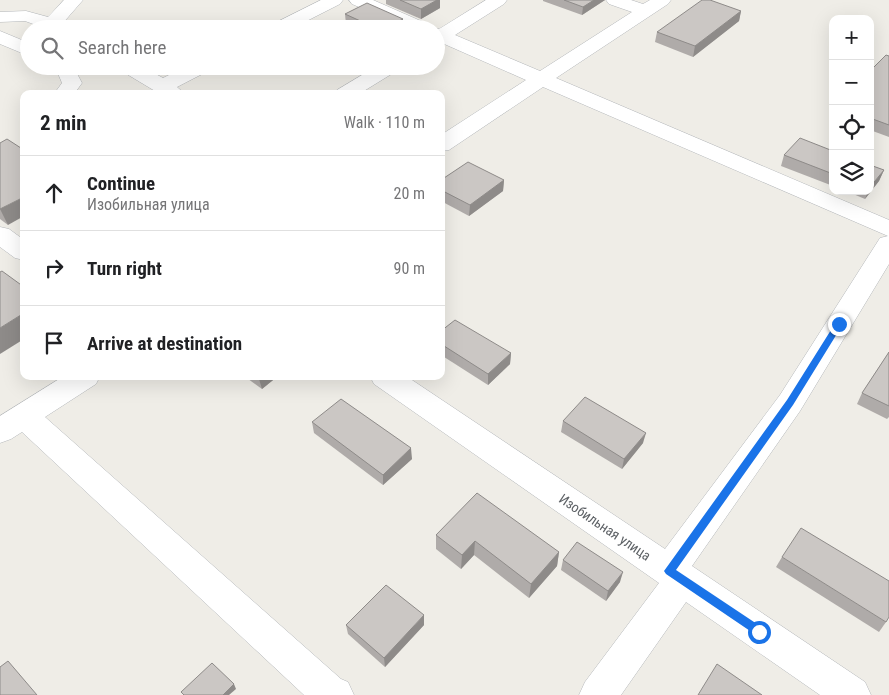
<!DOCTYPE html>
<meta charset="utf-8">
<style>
:root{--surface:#fff;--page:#f2f2f2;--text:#202124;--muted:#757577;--line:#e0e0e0}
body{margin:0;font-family:"Roboto Condensed",sans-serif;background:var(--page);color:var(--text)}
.controls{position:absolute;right:15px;top:15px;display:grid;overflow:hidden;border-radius:10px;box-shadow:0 5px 20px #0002}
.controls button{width:45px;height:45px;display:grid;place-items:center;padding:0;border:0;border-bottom:1px solid var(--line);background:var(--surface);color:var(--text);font:25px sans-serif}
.stop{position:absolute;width:15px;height:15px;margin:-11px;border:4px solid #1a73e8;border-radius:50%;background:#fff}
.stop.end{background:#1a73e8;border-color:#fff;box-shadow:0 1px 5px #0008}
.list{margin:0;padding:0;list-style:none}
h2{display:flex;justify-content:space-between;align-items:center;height:65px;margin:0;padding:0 20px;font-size:21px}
h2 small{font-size:16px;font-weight:400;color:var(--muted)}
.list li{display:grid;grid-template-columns:32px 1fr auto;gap:15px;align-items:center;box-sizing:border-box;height:75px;padding:0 20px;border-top:1px solid var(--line)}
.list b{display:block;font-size:19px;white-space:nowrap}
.list p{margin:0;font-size:16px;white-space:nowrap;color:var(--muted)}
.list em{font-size:16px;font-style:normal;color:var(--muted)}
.icon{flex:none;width:28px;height:28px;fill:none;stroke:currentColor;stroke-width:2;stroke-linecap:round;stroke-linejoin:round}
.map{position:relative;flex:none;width:889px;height:695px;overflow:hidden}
.search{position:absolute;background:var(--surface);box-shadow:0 5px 20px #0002;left:20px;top:20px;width:425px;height:55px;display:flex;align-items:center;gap:12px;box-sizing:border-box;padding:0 18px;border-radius:28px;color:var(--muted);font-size:19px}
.panel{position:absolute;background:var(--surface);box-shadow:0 5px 20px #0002;left:20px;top:90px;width:425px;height:290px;border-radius:10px}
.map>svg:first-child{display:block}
</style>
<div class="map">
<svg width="889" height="695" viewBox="0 0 889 695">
<rect width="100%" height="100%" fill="#efede7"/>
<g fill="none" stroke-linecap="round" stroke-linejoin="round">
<g stroke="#b4b7ba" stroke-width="1">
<g id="minor">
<path d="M64 0H83L63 23 70 29H47L25 21 0 22V12L26 11 48 17Z"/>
<path d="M321 0H343L340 4 291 29H268L271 25Z"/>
<path d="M349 0H373L430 25 433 29H408L352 4Z"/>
<path d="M486 0H507L504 4 455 35 540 71 632 12 609 4 606 0H631L643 4 650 0H671L668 4 556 78 889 220V264L800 411 692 566 865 682 871 695H820L686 602 621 695H579L585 682 659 583 374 384 370 376H406L665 549 780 395 880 238 888 236 543 87 449 150 441 151V135L526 80 442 43 436 44 435 29H439Z"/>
<path d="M0 31 29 43V56L0 44Z"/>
<path d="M52 66H73L82 83 74 94H54L62 83 57 71Z"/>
<path d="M118 66H141L163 78 187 66H212L210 70 177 87 185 94H160L120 70Z"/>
<path d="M377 66H400L398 70 359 94H334L337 90Z"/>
<path d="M0 227 9 229 24 240V260L15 258 0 247Z"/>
<path d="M64 376H100L96 384 45 417 341 679 348 682 354 695H304L22 432 11 439 0 443V416Z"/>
</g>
</g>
<use href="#minor" fill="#fff" fill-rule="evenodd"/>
</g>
<g fill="#afaba9">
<path d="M386 0H440V8L421 19 386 4Z"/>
<path d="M543 0H605L582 15 543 1Z"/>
<path d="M741 11 739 21 693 57 655 42 657 32Z"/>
<path d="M345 14 403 19V29H356L346 24Z"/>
<path d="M889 56V137L870 130V71Z"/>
<path d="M0 143 8 225 0 219Z"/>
<path d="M833 151V186L781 166 784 155Z"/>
<path d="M884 170 879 181 865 199 846 191H870Z"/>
<path d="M441 180H504L503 191 469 216 441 201Z"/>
<path d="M441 331 511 353 510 364 488 385 441 355Z"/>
<path d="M889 352V417L887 419 857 404 862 393Z"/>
<path d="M244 376H278L262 389Z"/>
<path d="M563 421 643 443 622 469 561 432Z"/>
<path d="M312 422 412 459 383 485 314 433Z"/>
<path d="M436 535 559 552 557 566 529 598 474 555 461 569 436 549Z"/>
<path d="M782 557 886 622 879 632 776 567Z"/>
<path d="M563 560 620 582 606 601 561 570Z"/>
<path d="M346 625H424L385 667 348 634Z"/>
</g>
<g fill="#8e8b89">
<path d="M437 0H440V8L421 19V9Z"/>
<path d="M594 0H605L582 15 583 7Z"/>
<path d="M741 11 739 21 693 57 695 46Z"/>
<path d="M403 19V29H384Z"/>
<path d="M884 170 879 181 865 199 868 191H870V187Z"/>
<path d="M504 180 503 191 469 216 470 205Z"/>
<path d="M24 197V216L8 225 0 209Z"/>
<path d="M24 313V339L0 354V328Z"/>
<path d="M511 353 510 364 488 385V374Z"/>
<path d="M262 376H278L262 389 259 379Z"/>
<path d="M646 433 643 443 622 469 624 459Z"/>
<path d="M411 448 412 459 383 485V475Z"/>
<path d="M475 541 474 555 461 569 462 555Z"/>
<path d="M559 552 557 566 529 598 531 584Z"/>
<path d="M623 572 620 582 606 601 608 591Z"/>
<path d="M424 615V625L385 667 384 658Z"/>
<path d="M234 684 236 689 229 695H223Z"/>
</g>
<g fill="#cbc7c4" stroke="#8e8b89">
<path d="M400 0H437L421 9Z"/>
<path d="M564 0H594L583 7Z"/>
<path d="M702 0H710L741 11 695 46 657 32Z"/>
<path d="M367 3 403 19 384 29H378L345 14Z"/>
<path d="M886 55 889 56V125L870 118V71Z"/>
<path d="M800 138 833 151V174L784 155Z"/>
<path d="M7 139 24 150V197L0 209V143Z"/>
<path d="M468 162 504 180 470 205 441 190V180Z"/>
<path d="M870 165 884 170 870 187Z"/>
<path d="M2 271 24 287V313L0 328V272Z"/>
<path d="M455 320 511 353 488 374 441 344V331Z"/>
<path d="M889 352V406L862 393Z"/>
<path d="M585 397 646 433 624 459 563 421Z"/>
<path d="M341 399 411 448 383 475 312 422Z"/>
<path d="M477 493 559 552 531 584 475 541 462 555 436 535Z"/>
<path d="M801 528 889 581V617L886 622 782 557Z"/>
<path d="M577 542 623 572 608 591 563 560Z"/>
<path d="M386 585 424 615 384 658 346 625Z"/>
<path d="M8 661 37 695H0V667Z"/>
<path d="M212 663 234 684 223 695H184L181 692Z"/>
<path d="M717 664 762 695H698Z"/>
</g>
<path fill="#1a73e8" d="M839 321 843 324 793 405 676 570 763 628 764 632 763 635 759 637 666 574 664 571 787 400 836 322Z"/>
<g text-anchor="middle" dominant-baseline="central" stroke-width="4" stroke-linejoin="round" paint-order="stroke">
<g font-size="14" fill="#5e6266" stroke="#fff">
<text transform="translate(605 527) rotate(34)">Изобильная улица</text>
</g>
</g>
</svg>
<div class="controls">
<button>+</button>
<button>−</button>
<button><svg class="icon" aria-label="locate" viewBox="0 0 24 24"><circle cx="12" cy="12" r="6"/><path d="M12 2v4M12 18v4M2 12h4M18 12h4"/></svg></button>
<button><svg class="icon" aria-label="layers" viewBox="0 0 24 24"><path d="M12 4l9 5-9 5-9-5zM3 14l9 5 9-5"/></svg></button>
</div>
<div class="stop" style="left:759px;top:632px"></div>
<div class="stop end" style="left:839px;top:324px"></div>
<div class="search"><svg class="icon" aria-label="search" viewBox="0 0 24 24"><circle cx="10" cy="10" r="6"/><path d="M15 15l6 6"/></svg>Search here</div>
<section class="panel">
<h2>2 min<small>Walk · 110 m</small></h2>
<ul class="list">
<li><svg class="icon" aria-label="ahead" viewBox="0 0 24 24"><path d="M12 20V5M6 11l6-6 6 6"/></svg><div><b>Continue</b><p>Изобильная улица</p></div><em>20 m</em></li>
<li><svg class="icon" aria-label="right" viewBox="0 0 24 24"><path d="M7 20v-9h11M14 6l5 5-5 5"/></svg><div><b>Turn right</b></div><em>90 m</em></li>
<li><svg class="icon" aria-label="arrive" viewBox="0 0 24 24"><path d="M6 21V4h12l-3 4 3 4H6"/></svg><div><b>Arrive at destination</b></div></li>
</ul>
</section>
</div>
